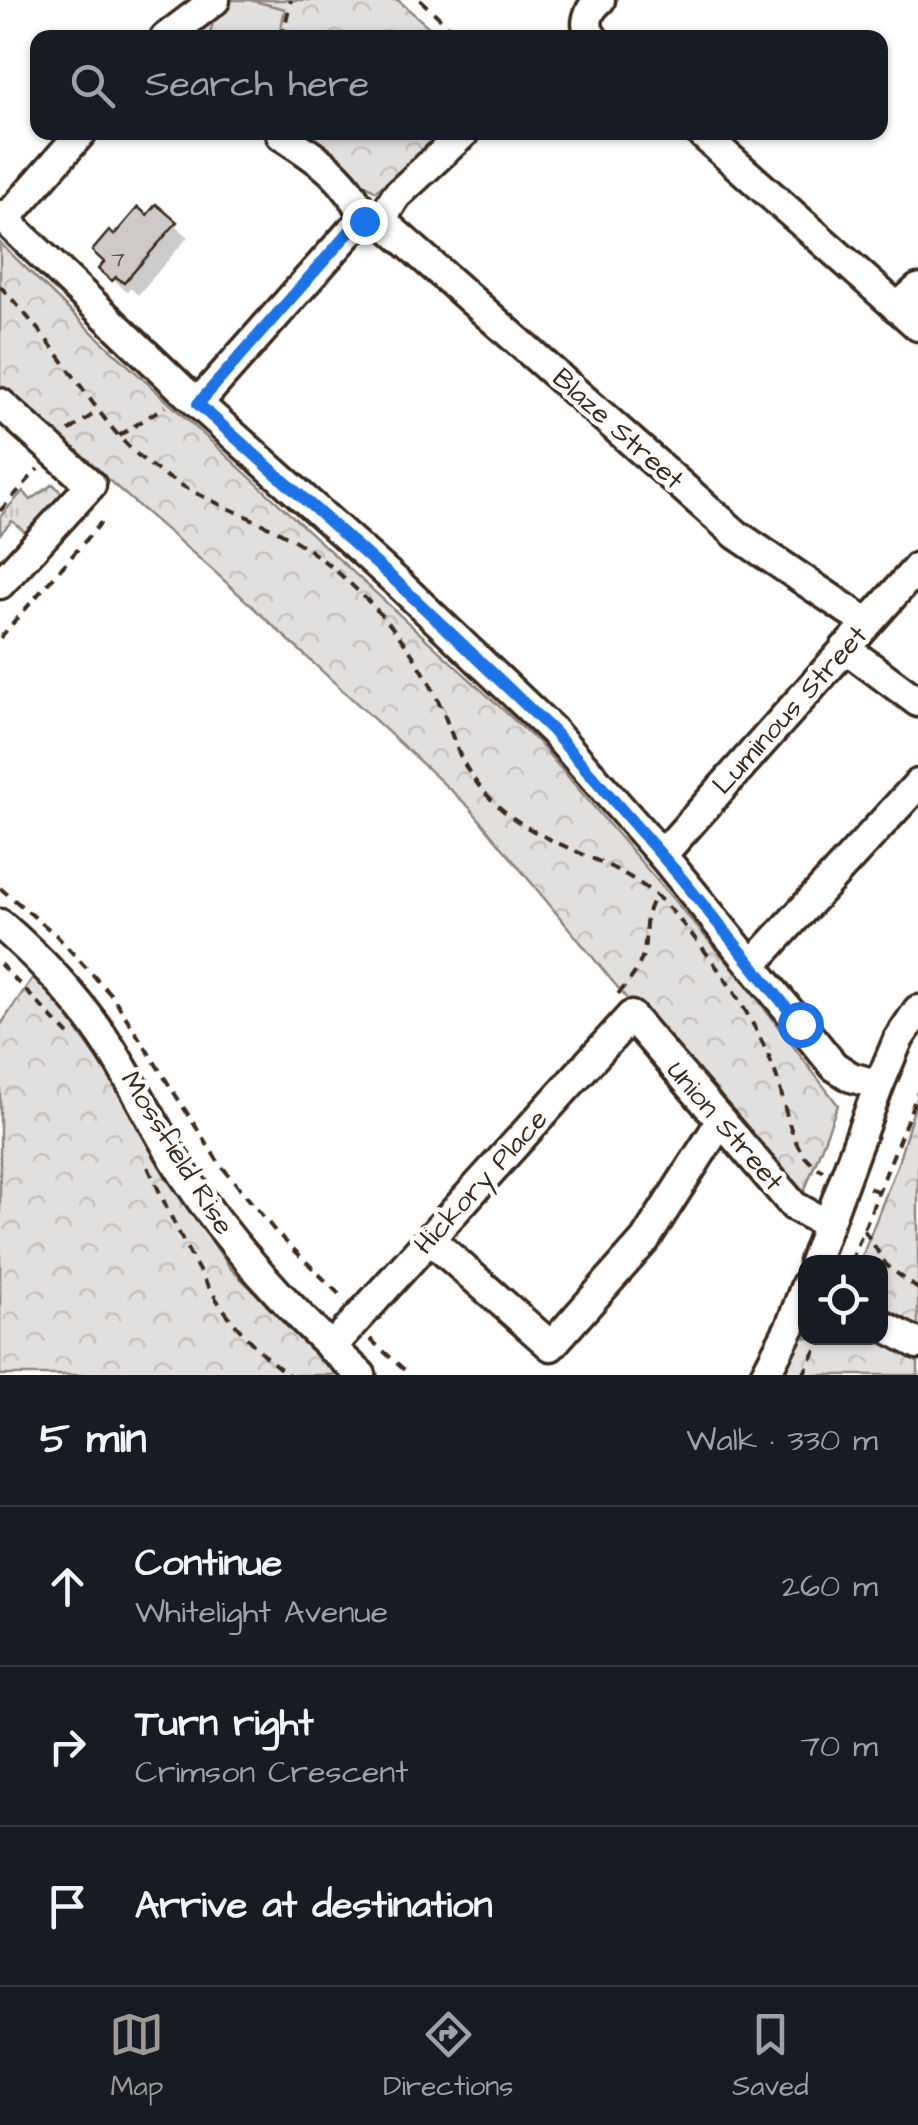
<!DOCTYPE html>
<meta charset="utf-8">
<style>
:root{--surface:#171b24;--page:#242831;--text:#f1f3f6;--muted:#9ea1a6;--line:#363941;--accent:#9f9995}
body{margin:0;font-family:"Architects Daughter",sans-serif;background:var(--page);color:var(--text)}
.controls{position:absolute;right:30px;bottom:30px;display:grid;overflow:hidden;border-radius:20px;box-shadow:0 2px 8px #0004}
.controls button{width:90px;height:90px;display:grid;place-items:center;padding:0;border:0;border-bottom:2px solid var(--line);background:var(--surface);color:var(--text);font:50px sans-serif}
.stop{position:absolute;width:30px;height:30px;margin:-22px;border:8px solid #1a73e8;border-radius:50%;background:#fff}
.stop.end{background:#1a73e8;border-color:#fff;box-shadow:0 2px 10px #0008}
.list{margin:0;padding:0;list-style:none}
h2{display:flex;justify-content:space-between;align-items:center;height:130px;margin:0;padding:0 40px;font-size:42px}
h2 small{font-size:32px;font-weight:400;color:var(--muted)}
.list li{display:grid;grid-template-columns:65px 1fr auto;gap:30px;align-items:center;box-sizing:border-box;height:160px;padding:0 40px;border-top:2px solid var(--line)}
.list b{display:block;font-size:38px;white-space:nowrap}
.list p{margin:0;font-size:32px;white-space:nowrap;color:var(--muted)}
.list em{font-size:32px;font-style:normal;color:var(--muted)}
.icon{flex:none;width:55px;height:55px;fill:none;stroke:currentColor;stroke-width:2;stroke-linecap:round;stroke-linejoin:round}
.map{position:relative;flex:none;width:918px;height:1375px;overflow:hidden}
.search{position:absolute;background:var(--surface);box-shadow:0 2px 8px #0004;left:30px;right:30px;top:30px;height:110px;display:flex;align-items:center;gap:25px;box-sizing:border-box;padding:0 35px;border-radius:20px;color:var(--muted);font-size:38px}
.sheet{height:610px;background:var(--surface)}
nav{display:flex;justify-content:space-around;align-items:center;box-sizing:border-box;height:140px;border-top:2px solid var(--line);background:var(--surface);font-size:28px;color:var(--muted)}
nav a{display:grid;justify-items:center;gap:5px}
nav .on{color:var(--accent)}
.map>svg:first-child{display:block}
</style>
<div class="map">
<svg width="918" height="1375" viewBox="0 0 918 1375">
<defs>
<pattern id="grass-tufts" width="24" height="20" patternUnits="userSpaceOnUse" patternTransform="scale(2.5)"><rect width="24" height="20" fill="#e2e0de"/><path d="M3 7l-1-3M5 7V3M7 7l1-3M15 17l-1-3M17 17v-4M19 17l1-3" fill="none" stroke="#c3c0be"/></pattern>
<pattern id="park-crowns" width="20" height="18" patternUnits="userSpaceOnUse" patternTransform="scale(2.5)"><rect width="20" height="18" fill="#e2e0de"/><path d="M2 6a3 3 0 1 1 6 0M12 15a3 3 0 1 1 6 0" fill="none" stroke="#c3c0be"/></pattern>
</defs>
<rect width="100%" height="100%" fill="#fff"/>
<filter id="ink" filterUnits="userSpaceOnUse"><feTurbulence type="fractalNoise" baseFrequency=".01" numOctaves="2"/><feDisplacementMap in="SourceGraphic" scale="20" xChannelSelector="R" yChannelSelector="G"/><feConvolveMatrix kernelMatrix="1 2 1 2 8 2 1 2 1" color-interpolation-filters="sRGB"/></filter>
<g filter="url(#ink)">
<path fill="url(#grass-tufts)" stroke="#8e857e" stroke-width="2.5" d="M53 484 63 494C57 514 38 518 25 532L12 521 0 534V517L23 491 31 500Z"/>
<g fill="url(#park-crowns)" stroke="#8e857e" stroke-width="2.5">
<path d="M224 0H398L440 37 191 38V29Z"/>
<path d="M295 133H446L376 191 354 178Z"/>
<path d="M0 243 93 333 538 742 741 978 838 1105 800 1202 623 994 469 807 216 573 0 386Z"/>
<path d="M33 977 60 1006 127 1100 177 1191 231 1269 340 1375H0V1026Z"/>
<path d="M918 1095V1326L881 1308 880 1262H860L898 1163Z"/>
<path d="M805 1324 806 1338C847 1338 886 1332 918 1362V1375H781Z"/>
</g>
<path fill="#e2e0de" stroke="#8e857e" stroke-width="2.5" d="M224 0H250L285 9 279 37 209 38 217 6Z"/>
<path fill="#0003" d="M147 218 175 224 188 237 138 295 130 288 127 292 102 269 114 239Z"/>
<path fill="#cfcac7" stroke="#3b2a1e" stroke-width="2.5" d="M156 204 177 222 124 283 116 277 112 281 98 269 104 262 92 251 109 231 114 235 138 207 147 215Z"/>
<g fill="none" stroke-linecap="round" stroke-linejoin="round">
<g stroke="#3b2a1e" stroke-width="35">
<g id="minor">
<path d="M165 38 215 0"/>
<path d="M593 38C582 25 588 10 600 0"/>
<path d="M700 132 918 326"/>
<path d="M281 135C317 158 350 179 365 221"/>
<path d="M0 215 183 390 399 584 552 730 662 855 834 1066 851 1077 879 1085"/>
<path d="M5 220 82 132"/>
<path d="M381 220 737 535 867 623"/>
<path d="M381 220 396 196 465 132"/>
<path d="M897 308 918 289"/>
<path d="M0 403 91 485 0 584"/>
<path d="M198 403 351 231 365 221 381 220"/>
<path d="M845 648 918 702"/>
<path d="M662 855 918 567"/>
<path d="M0 924C42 960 81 1002 111 1049 137 1090 158 1134 184 1175 233 1250 295 1315 361 1375"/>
<path d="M753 964 918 784"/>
<path d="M430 1239 551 1346 645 1240 721 1121"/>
<path d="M814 1262 879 1085 898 1040 918 1010"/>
<path d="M880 1324 918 1344"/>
<path d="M331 1348 631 1016 794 1206 828 1225"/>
<path d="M765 1375 791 1325 806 1285"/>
</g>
</g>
<g stroke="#3b2a1e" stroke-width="4" stroke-dasharray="10 8" stroke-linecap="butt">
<path d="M420 0 462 38"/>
<path d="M282 38 291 0"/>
<path d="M0 286C24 312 47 339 67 367 93 402 115 439 150 465 191 496 240 511 285 535 313 550 339 572 362 595 390 622 417 656 434 692 457 738 454 764 495 803 544 851 621 856 669 908 711 955 753 1013 775 1072 787 1105 788 1154 823 1171"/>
<path d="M69 431 98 411"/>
<path d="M119 436 165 406"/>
<path d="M0 511 38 469"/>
<path d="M0 638 100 524 96 520"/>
<path d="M0 888 56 935 113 997 219 1163 275 1231 344 1299"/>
<path d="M0 964 69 1035"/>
<path d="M618 994C632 979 643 964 645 943 646 924 645 912 656 895"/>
<path d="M148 1167C185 1246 216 1323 289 1375"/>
<path d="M869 1188 879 1192"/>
<path d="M864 1230 887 1266 918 1289"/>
<path d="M851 1262 918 1092"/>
<path d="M370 1339 410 1375"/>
<path d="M803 1375 822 1338"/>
</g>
<use href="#minor" stroke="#fff" stroke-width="28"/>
</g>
</g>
<g fill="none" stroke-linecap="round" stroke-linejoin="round" filter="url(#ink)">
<path stroke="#1a73e8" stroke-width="12" d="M364 221 350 231 198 404 399 584 552 730 677 873 800 1024"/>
</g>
<g text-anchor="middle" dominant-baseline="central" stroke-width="9" stroke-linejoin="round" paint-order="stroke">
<g font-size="22" fill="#605248">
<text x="118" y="259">7</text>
</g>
<g font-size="28" fill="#3b2a1e" stroke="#fff">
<text transform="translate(618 429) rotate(42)">Blaze Street</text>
<text transform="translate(790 710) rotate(-48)">Luminous Street</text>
<text transform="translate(725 1126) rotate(49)">Union Street</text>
<text transform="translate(177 1153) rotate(58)">Mossfield Rise</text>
<text transform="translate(481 1182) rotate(-48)">Hickory Place</text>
</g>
</g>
</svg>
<div class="controls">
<button><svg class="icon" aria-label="locate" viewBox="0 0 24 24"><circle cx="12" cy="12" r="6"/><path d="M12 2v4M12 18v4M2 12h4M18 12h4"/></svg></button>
</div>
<div class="stop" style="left:800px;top:1024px"></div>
<div class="stop end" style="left:364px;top:221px"></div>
<div class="search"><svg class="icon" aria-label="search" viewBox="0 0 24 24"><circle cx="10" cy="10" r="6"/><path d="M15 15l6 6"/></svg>Search here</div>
</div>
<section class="sheet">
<h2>5 min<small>Walk · 330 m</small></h2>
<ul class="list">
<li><svg class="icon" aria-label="ahead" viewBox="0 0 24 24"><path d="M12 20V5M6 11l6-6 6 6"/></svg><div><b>Continue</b><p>Whitelight Avenue</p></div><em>260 m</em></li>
<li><svg class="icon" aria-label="right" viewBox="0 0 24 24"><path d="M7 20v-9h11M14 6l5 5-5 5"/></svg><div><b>Turn right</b><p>Crimson Crescent</p></div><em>70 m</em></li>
<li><svg class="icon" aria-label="arrive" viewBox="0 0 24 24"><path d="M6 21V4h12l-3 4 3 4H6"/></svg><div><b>Arrive at destination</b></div></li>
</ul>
</section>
<nav>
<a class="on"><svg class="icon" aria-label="map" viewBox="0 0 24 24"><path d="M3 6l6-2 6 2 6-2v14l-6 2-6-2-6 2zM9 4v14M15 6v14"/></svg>Map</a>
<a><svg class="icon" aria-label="directions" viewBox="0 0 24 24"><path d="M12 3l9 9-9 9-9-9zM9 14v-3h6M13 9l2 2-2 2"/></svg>Directions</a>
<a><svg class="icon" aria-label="saved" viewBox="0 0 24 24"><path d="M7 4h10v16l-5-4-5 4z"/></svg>Saved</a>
</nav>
